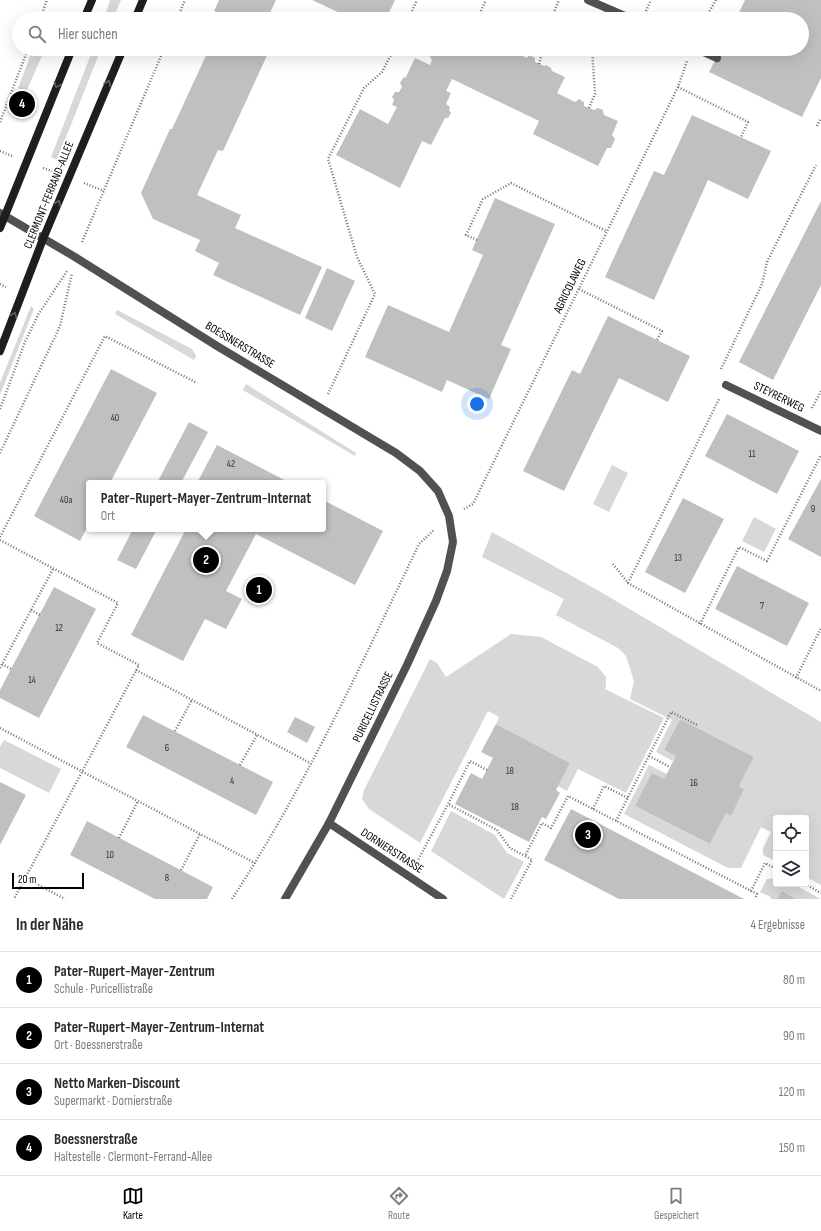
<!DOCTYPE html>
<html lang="de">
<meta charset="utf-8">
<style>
:root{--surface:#fff;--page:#f2f2f3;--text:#2b2b33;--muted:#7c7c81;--line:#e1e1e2;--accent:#000}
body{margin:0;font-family:"Sofia Sans Condensed",sans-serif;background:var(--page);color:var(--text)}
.controls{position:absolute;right:12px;bottom:12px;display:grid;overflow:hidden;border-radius:4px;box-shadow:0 4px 16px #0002}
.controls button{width:36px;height:36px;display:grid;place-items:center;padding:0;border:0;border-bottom:1px solid var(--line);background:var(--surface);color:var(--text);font:20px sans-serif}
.scale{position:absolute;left:12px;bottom:10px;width:72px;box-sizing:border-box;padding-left:4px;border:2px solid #000;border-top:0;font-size:11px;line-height:14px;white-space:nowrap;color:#000;-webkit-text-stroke:3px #fff;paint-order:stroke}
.you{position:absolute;left:477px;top:404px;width:14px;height:14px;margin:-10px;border:3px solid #fff;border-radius:50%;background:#1a73e8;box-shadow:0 0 0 6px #1a73e833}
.badge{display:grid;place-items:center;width:26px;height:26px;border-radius:50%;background:var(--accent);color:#fff;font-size:13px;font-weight:700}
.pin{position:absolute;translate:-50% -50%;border:2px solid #fff;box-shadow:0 1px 4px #0006}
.popup{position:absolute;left:86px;top:480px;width:240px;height:52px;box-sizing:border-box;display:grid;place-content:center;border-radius:4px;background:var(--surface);filter:drop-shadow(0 1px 3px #0005);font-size:13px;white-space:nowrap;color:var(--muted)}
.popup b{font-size:15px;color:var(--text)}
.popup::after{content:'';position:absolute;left:50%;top:100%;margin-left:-8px;border:8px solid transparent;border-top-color:var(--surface)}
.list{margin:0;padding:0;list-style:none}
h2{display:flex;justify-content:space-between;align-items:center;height:52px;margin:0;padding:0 16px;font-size:17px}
h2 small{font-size:13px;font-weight:400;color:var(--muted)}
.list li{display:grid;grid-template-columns:26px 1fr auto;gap:12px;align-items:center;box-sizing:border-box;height:56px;padding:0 16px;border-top:1px solid var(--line)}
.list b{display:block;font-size:15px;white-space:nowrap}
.list p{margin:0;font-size:13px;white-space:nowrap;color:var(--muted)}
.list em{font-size:13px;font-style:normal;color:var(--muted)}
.icon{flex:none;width:22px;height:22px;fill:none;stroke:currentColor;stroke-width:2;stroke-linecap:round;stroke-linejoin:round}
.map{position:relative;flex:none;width:821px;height:899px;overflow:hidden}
.search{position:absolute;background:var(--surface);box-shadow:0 4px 16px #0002;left:12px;right:12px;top:12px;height:44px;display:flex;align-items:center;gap:10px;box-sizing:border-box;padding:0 14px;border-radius:22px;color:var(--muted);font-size:15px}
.sheet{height:276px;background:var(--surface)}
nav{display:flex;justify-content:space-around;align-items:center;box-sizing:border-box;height:56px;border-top:1px solid var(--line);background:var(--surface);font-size:11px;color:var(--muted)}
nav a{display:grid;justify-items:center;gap:2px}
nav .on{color:var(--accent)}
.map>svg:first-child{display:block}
</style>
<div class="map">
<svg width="821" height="899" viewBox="0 0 821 899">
<rect width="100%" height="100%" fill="#fff"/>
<g fill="#d8d8d8">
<path d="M110 0H121L113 19H104Z"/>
<path d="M33 49H45L26 92 18 88Z"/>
<path d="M93 49H101L57 160 51 157Z"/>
<path d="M31 306 34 309 0 395V383Z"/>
<path d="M117 310 192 349 196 356 194 360 115 314Z"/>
<path d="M246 384 356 453 355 456 243 390Z"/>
<path d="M612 465 628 473 609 512 593 504Z"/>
<path d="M754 517 776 529 764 552 742 541Z"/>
<path d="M492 532 599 591 821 722V885L806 877V818H776V861L763 855V848L771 832 761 827 741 868H728L624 814 649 765 667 774 664 779 635 806 710 844 726 813 731 815 744 789 739 786 754 757 680 719 664 750 676 756 673 761 656 752 672 720 630 699 634 681 626 656 618 648 556 615 564 599 482 557Z"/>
<path d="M511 634 541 637 598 667 606 677V686L605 689 664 718 626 793 578 769 567 791 558 786 570 763 496 724 499 717 488 711 420 843 369 809 362 799 364 790 430 659 437 663 446 677Z"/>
<path d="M4 740 61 769 49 793 0 768V747Z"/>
<path d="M451 811 495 835 507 853 524 862 504 899 431 851Z"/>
<path d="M776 878V884H793L821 899H796L782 891 777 899H770L771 897 760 892 767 879Z"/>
</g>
<g fill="#c0c0c0">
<path d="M219 0H276L267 19H223L224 15 214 11Z"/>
<path d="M312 0H395L386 19H341L338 18 340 13Z"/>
<path d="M745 0H821V78L802 117 709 72 721 49H802V19H736Z"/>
<path d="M209 49H270L223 151 218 150 197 195 241 215 235 228 322 267 300 315 213 275 219 263 195 251 200 240 153 219 141 193 170 129H172Z"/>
<path d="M437 49H509L527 58 529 55 535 58V62L544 66 546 65 551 68 552 71 565 77 557 93 575 102 579 99 584 102V106L594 110 598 108 603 110 604 115 618 121 612 135 615 139 611 148H607L598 166 533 134 539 121 452 79 446 91 451 93 446 104 450 107 449 110 451 113 448 118H445L431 145 422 141 400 188 336 155 360 109 388 124 397 107 392 105 394 100 392 97 395 92H399L402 87 400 83 403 78 406 77 415 58 430 65 432 60 430 57 432 52H436Z"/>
<path d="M692 115 771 151 748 199 708 180 654 300 605 277 654 171 664 175Z"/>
<path d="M495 198 555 224 501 345 511 349 489 399 447 380 442 392 365 357 388 305 449 332 483 255 472 250Z"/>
<path d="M821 201V285L773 380 739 362Z"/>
<path d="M327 268 355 281 332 331 305 318Z"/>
<path d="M608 316 690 356 668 402 619 378 564 491 523 471 572 370 580 374Z"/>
<path d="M111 369 157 393 110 483H89V524L80 541 34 516Z"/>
<path d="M727 414 799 451 777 494 705 456Z"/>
<path d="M189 422 208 432 181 483H157Z"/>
<path d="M217 445 290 483H197Z"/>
<path d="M821 479V557L788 539Z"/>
<path d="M683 498 724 519 685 593 645 572Z"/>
<path d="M323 500 383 531 355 585 256 534 226 591 242 599 226 629 205 619 183 661 131 635 186 529H323Z"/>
<path d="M133 529H157L136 569 117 560Z"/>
<path d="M737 566 809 603 787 646 715 609Z"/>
<path d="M54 587 96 609 39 718 0 698V690Z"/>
<path d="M143 715 273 782 256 815 126 747Z"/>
<path d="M295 717 315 727 307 743 287 732Z"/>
<path d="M680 719 754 757 739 786 744 789 731 816 726 813 710 844 635 806 652 773 664 779 676 756 664 750Z"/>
<path d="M496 724 570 763 556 790 560 793 546 819 542 817 529 842 455 804 471 773 482 779 493 758 481 752Z"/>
<path d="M0 782 26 795 0 845Z"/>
<path d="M571 809 744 899H619L544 860Z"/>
<path d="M87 821 213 887 207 899H155L70 855Z"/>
<path d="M782 891 796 899H777Z"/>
</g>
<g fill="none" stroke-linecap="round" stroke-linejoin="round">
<g stroke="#737373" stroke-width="2.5" stroke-dasharray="1 2" stroke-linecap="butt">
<path d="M646 11 651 0"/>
<path d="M40 19 47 0"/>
<path d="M177 19 185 0"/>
<path d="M408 19 417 0"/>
<path d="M477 19 486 0"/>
<path d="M551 19 559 0"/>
<path d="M705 19 716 0"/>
<path d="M539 64 543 49"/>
<path d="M678 87 748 122 741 137"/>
<path d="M9 99 22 104"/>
<path d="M589 108 595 94 592 49"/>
<path d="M0 122 28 49"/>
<path d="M817 126 821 118"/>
<path d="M0 151 12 156"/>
<path d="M43 168 55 172"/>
<path d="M84 183 104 191"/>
<path d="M477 240 466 235 483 199 511 183 606 231"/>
<path d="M82 242 164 49"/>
<path d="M0 284 6 287"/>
<path d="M579 289 662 331 657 340"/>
<path d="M721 369 762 284 767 262 816 165"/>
<path d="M328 394 375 294 357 257 328 159 364 88 382 72 394 49"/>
<path d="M812 408 821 391"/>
<path d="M0 409 25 342 38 315 67 271"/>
<path d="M0 453 60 326 72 273"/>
<path d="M464 509 473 504 678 87 687 61"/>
<path d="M0 537 105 336 197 383"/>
<path d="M0 540 118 603 97 643 139 665 14 899"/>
<path d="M613 564 628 583 821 691"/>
<path d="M628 583 719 399"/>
<path d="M31 610 40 615"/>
<path d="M700 624 739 547 767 561 821 455"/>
<path d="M2 664 11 669"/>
<path d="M0 668 53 569"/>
<path d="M136 670 310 763"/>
<path d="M796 678 821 628"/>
<path d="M0 728 255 863"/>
<path d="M175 731 192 700"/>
<path d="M649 756 670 767"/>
<path d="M240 765 257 735"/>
<path d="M487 770 470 761 448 804 497 830 510 848 525 856"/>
<path d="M593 809 604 786 628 798"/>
<path d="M616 821 671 712 697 725"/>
<path d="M119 838 138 801"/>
<path d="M417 862 448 804"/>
<path d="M181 870 200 834"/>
<path d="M25 878 65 899"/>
<path d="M805 884 821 893"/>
<path d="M751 891 765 863 776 869"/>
<path d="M232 899C305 787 361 665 419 544L434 530"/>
<path d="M511 899 532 860 525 856 542 823 551 828 568 796 757 894 755 899"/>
</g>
<g stroke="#515151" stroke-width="8">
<path d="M588 0 632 19"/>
<path d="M697 49 717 58"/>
<path d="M0 213 75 257 217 346 396 453 420 471 438 491 449 516 453 542 447 571 436 601 407 665 329 823 285 899"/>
<path d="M726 385 821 431"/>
<path d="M329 823 443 899"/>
</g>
<g stroke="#1e1e1e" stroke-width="8">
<path d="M84 19 92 0"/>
<path d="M135 19 143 0"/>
<path d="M0 228 72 49"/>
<path d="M0 351 43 239 123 49"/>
</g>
</g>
<defs><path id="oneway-chevron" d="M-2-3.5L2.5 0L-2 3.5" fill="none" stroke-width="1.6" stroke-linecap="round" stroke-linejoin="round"/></defs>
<g stroke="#626262">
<use href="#oneway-chevron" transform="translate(108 83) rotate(-67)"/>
<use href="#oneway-chevron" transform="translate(57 85) rotate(112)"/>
<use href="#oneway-chevron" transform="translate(58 203) rotate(-67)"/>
<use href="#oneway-chevron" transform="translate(14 315) rotate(-69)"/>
</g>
<g text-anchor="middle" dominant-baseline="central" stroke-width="4" stroke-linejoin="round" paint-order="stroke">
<g font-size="10" fill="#303030">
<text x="115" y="418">40</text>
<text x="752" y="454">11</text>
<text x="231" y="464">42</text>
<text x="66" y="500">40a</text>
<text x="813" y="509">9</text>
<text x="678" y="558">13</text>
<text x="762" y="606">7</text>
<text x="59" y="628">12</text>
<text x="32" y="680">14</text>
<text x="167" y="748">6</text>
<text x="510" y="771">18</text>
<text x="232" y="781">4</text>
<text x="694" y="783">16</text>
<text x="515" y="807">18</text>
<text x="110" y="855">10</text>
<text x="167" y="878">8</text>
</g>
<g font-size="12" fill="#000" stroke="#fff">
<text transform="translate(49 195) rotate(-68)">CLERMONT-FERRAND-ALLEE</text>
<text transform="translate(570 286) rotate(-64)">AGRICOLAWEG</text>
<text transform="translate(240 345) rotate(31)">BOESSNERSTRASSE</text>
<text transform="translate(779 397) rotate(26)">STEYRERWEG</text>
<text transform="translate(373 707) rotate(-64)">PURICELLISTRASSE</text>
<text transform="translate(392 851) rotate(33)">DORNIERSTRASSE</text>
</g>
</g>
</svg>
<div class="controls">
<button><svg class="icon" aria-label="locate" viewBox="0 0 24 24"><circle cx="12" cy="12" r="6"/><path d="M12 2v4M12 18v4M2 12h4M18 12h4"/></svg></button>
<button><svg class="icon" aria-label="layers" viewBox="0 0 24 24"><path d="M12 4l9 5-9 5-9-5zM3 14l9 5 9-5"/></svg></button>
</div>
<div class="scale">20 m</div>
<div class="you"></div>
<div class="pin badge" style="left:259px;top:590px">1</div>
<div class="pin badge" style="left:206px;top:560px">2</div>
<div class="popup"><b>Pater-Rupert-Mayer-Zentrum-Internat</b>Ort</div>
<div class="pin badge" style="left:588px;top:835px">3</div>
<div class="pin badge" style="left:22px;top:104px">4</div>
<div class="search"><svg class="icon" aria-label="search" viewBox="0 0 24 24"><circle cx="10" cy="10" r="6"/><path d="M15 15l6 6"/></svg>Hier suchen</div>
</div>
<section class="sheet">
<h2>In der Nähe<small>4 Ergebnisse</small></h2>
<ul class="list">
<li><span class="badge">1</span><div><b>Pater-Rupert-Mayer-Zentrum</b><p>Schule · Puricellistraße</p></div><em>80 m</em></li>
<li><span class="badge">2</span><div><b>Pater-Rupert-Mayer-Zentrum-Internat</b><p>Ort · Boessnerstraße</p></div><em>90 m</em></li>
<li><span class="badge">3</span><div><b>Netto Marken-Discount</b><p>Supermarkt · Dornierstraße</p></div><em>120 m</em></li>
<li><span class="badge">4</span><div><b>Boessnerstraße</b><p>Haltestelle · Clermont-Ferrand-Allee</p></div><em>150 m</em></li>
</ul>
</section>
<nav>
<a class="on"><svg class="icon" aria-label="map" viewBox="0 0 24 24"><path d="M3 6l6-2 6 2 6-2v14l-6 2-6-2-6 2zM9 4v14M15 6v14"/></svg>Karte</a>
<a><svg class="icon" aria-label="directions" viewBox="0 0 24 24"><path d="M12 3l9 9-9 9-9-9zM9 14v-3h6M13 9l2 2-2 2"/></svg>Route</a>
<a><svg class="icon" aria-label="saved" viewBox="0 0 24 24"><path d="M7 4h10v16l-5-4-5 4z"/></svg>Gespeichert</a>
</nav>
